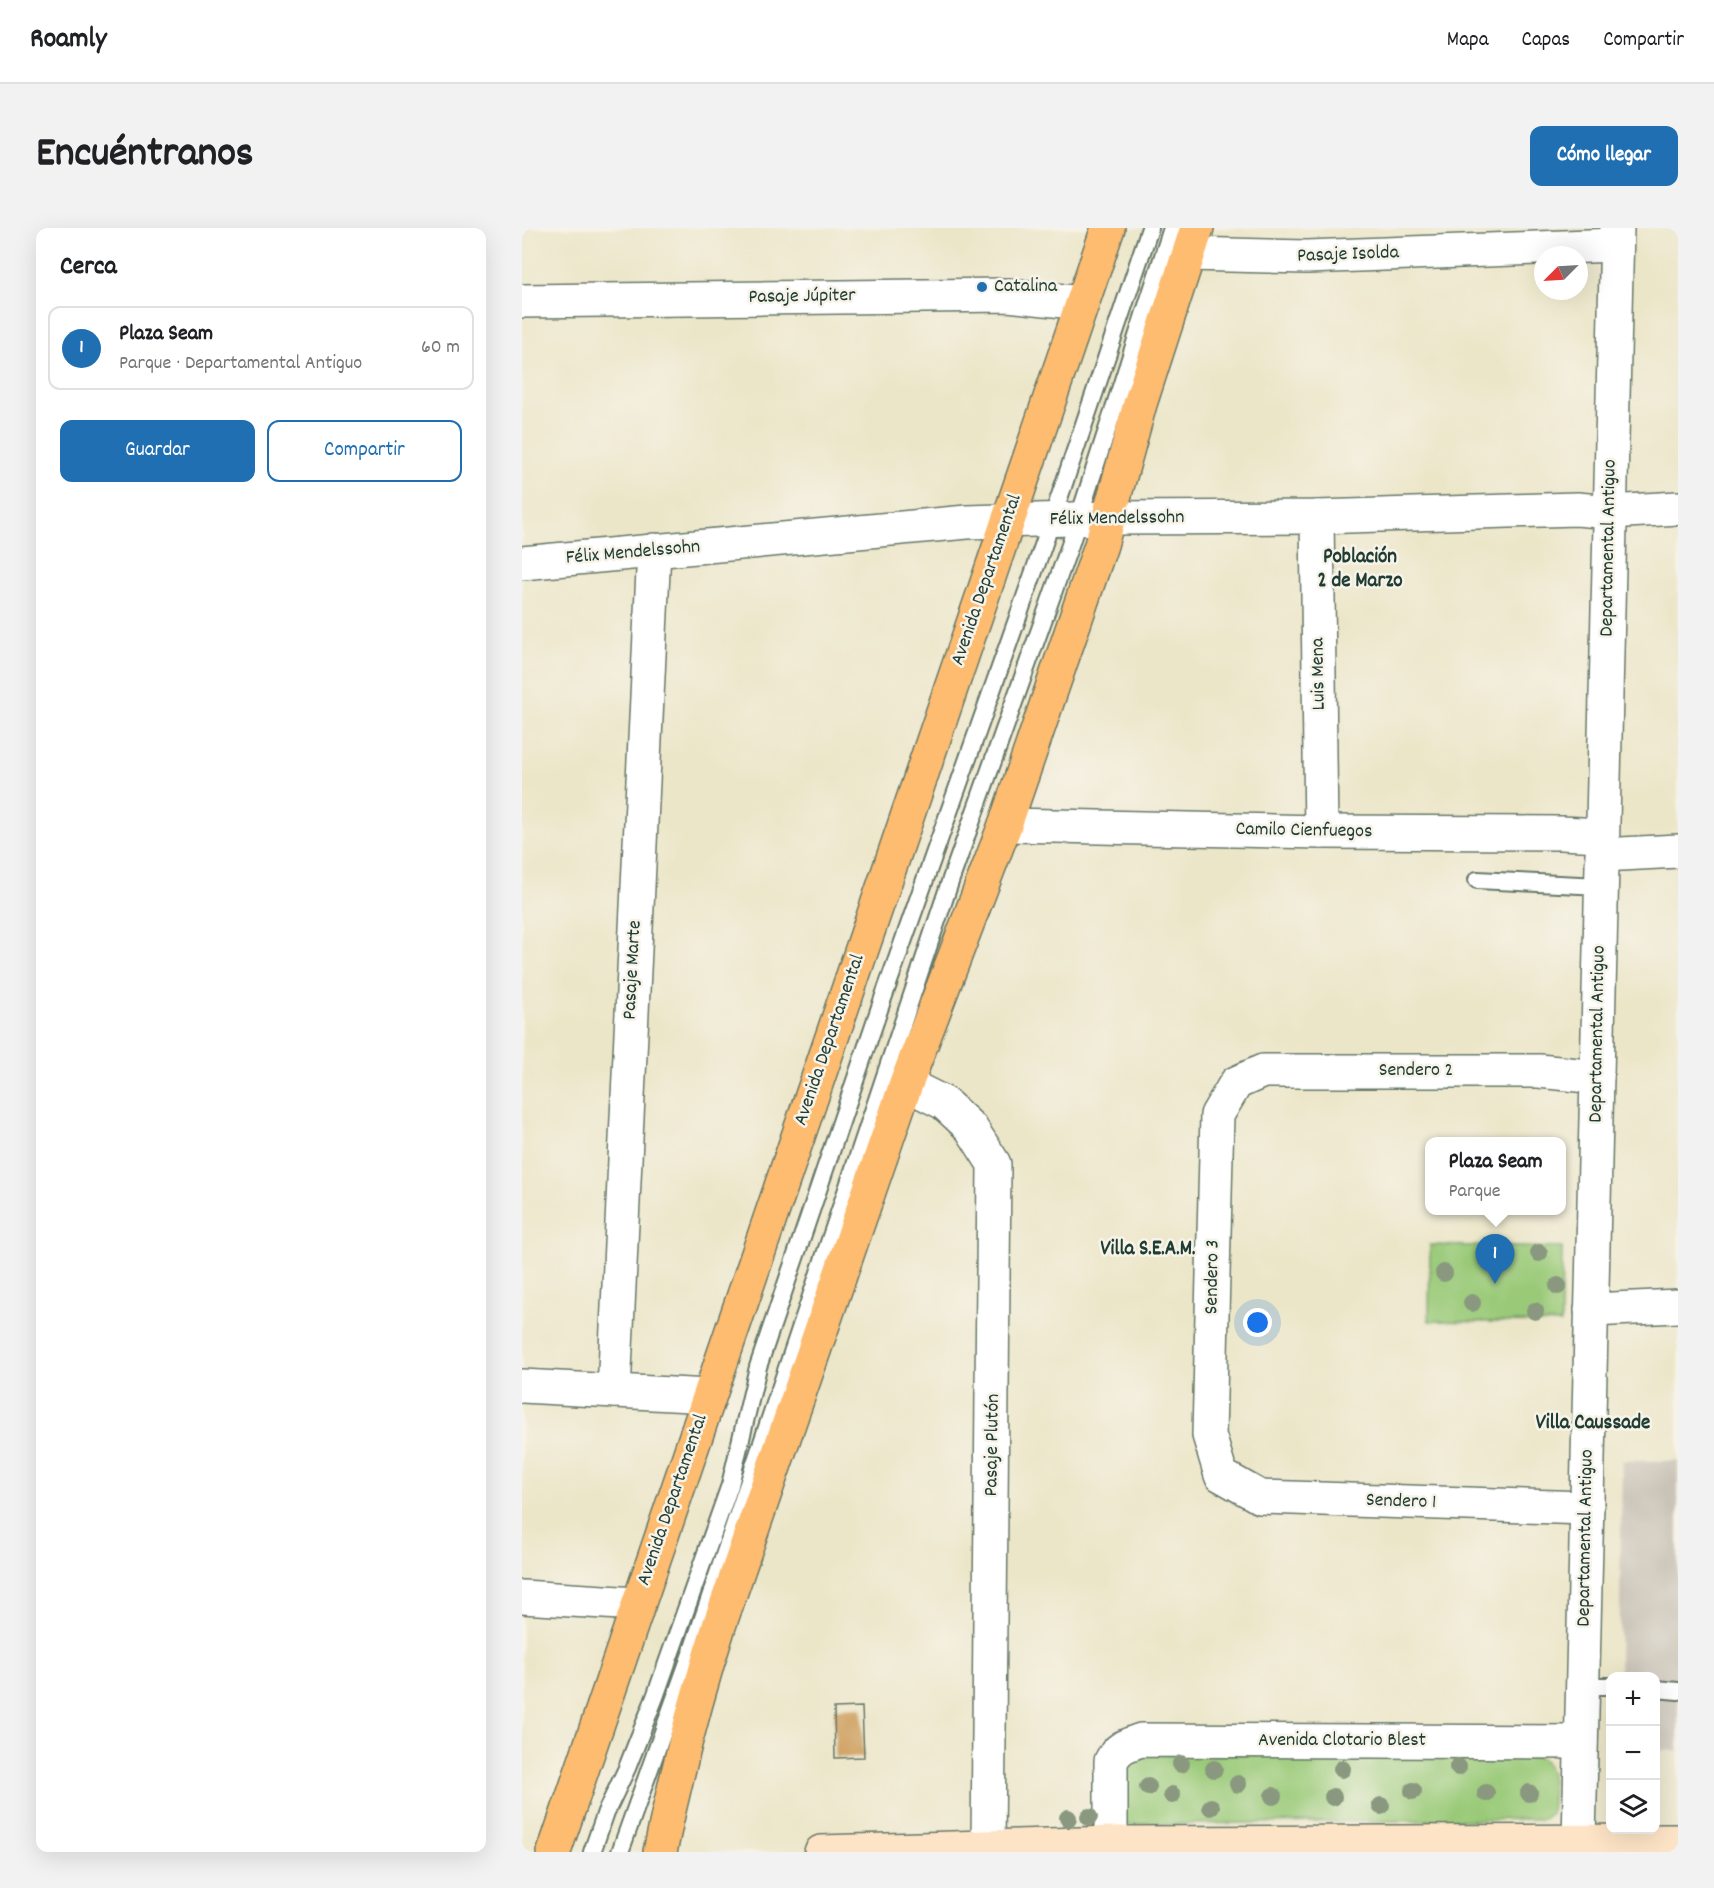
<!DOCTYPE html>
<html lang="es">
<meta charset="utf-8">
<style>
:root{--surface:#fff;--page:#f2f2f2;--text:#202124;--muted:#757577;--line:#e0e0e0;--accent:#1f6fb2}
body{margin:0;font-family:Dekko,sans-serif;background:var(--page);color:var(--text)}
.controls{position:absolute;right:18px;bottom:18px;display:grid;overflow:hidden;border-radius:12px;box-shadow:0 6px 24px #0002}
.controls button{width:54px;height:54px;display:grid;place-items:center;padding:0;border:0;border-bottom:2px solid var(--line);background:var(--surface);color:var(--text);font:30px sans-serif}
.compass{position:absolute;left:1012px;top:18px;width:54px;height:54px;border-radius:50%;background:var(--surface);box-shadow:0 6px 24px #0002;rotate:246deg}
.you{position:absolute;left:736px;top:1095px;width:21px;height:21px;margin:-15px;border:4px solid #fff;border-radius:50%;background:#1a73e8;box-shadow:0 0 0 9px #1a73e833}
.badge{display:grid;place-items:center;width:39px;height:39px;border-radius:50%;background:var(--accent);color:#fff;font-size:20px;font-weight:700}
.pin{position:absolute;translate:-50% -50px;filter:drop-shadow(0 2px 3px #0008)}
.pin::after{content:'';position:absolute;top:32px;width:21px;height:18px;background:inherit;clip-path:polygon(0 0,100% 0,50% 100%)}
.popup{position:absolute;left:903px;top:909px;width:141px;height:78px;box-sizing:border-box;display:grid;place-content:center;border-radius:12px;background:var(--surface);filter:drop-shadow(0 2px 4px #0005);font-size:20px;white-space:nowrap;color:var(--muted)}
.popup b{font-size:22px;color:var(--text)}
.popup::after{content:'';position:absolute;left:50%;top:100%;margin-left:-12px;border:12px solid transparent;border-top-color:var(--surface)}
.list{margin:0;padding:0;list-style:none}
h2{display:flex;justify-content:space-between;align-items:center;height:78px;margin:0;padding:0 24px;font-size:26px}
h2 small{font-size:20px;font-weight:400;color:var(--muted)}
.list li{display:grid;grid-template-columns:39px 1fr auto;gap:18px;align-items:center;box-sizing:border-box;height:84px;margin:0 12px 12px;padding:0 12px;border:2px solid var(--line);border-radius:12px}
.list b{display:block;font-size:22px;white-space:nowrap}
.list p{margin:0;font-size:20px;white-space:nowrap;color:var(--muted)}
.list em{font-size:20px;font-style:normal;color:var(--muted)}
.actions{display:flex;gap:12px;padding:18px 24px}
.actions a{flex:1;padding:14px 0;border:2px solid var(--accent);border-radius:12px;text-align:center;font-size:21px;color:var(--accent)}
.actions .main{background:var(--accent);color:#fff}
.icon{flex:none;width:33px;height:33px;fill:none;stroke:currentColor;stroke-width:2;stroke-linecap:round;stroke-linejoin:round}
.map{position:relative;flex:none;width:1156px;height:1624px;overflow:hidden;border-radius:12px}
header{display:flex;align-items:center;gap:36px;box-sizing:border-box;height:84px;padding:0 30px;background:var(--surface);border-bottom:2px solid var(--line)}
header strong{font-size:28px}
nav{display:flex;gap:33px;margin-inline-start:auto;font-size:21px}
.intro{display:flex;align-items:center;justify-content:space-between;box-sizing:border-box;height:144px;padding:0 36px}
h1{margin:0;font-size:42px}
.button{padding:15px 27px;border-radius:12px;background:var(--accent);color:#fff;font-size:21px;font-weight:700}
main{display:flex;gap:36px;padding:0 36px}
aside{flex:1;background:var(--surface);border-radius:12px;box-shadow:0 6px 24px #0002}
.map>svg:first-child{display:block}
</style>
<header>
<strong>Roamly</strong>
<nav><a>Mapa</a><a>Capas</a><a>Compartir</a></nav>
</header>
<div class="intro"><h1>Encuéntranos</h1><a class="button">Cómo llegar</a></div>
<main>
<aside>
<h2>Cerca<small></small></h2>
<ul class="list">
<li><span class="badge">1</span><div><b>Plaza Seam</b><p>Parque · Departamental Antiguo</p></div><em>60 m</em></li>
</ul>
<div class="actions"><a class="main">Guardar</a><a>Compartir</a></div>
</aside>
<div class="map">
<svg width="1156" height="1624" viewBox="0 0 1156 1624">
<rect width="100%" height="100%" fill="#f7f3e8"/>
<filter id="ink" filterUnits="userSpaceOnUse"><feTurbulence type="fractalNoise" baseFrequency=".0167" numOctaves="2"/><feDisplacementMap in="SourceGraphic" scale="12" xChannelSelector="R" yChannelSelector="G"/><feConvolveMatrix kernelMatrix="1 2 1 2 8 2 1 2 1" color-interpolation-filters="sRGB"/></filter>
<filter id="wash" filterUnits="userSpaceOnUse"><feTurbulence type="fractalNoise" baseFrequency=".008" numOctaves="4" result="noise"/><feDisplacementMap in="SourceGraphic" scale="24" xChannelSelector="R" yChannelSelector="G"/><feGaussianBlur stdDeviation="1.35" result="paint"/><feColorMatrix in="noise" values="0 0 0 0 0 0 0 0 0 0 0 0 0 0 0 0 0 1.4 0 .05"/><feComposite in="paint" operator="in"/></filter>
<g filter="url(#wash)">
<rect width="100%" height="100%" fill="#ece6c9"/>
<path fill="#c9c3b8" d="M1100 1233H1156V1523L1134 1522V1448H1097Z"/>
<g fill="#9aca78" stroke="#5c8456" stroke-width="1.5">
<path d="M908 1017 1040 1020 1039 1095 907 1093Z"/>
<path d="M590 1525 1018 1529C1034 1541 1031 1567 1029 1585L1021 1591 592 1597Z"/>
</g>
<g id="blocks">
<path fill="#cd9e5d" d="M340 1479 342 1529 313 1530 312 1480Z"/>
</g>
</g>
<g filter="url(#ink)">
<use href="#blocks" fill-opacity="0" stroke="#677868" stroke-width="1.5"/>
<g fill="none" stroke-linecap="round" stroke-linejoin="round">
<g stroke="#677868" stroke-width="20">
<g id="lane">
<path d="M955 652 1079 658"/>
<path d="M1060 1458H1088"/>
<path d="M1134 1461 1156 1463"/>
<path d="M70 1624 84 1584 105 1540 133 1469 208 1257 236 1139 358 779 521 318 628 0"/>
<path d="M98 1624 170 1423 429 651 548 317 650 0"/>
</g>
</g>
<g stroke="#677868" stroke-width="36">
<g id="street">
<path d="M666 26 785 29 1094 17"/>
<path d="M0 73 486 67 560 75"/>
<path d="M795 289 799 604"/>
<path d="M0 335 445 294 586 290 795 289 1055 281 1088 284 1156 280"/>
<path d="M483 597 799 604 1039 605 1080 607"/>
<path d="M1080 627 1156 623"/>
<path d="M384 856 422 875 449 900 472 936 466 1619"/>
<path d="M1069 1082 1156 1078"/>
<path d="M0 1158 187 1168"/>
<path d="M92 1163 132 322"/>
<path d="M1065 1280 738 1269 699 1247 687 1207 695 887 714 855 741 843H1017L1075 849"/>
<path d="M0 1369 115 1376"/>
<path d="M1057 1612 1095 0"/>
<path d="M594 1624 589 1615V1533C596 1519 605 1517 619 1512L1059 1514"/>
</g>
</g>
<g stroke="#677868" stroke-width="36">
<path id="secondary" d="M299 1624 589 1615 1156 1613"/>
</g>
<g stroke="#677868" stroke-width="36">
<g id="primary">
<path d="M32 1624 586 0"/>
<path d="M138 1624C154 1547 173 1473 197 1398L384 856 483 597 579 317 618 176 675 0"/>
</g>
</g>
<use href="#lane" stroke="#fff" stroke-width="16"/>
<use href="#street" stroke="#fff" stroke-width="33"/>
<use href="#secondary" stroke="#fee4c6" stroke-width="33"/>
<use href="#primary" stroke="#fdbc70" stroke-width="33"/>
</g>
<g fill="#89987f">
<circle cx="1017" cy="1025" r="9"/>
<circle cx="922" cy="1045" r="9"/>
<circle cx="1036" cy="1058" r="9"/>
<circle cx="950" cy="1075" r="9"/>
<circle cx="1013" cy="1083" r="9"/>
<circle cx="659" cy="1536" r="9"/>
<circle cx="936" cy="1539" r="9"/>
<circle cx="692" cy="1541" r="9"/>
<circle cx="820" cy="1541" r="9"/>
<circle cx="716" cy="1556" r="9"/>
<circle cx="626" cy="1559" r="9"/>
<circle cx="891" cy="1563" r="9"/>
<circle cx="964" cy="1565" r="9"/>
<circle cx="1007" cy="1565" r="9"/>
<circle cx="650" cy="1567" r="9"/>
<circle cx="751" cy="1568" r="9"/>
<circle cx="811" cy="1569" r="9"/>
<circle cx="859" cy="1578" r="9"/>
<circle cx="689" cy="1579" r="9"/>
<circle cx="567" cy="1589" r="9"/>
<circle cx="546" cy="1590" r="9"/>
</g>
</g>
<circle fill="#1f6fb2" stroke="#f7f3e8" stroke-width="2" cx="460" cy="59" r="6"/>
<g text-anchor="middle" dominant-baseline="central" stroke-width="5" stroke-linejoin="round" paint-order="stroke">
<g font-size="20" fill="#1f3d34" stroke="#f7f3e8">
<text transform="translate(826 27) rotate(-2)">Pasaje Isolda</text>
<text transform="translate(280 69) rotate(-1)">Pasaje Júpiter</text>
<text transform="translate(595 291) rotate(-1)">Félix Mendelssohn</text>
<text transform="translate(1087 320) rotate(-89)">Departamental Antiguo</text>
<text transform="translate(111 325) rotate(-5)">Félix Mendelssohn</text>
<text transform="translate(465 352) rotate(-71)">Avenida Departamental</text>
<text transform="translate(797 446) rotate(-91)">Luis Mena</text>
<text transform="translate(782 603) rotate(1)">Camilo Cienfuegos</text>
<text transform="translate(111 742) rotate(-87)">Pasaje Marte</text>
<text transform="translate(1076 806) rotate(-89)">Departamental Antiguo</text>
<text transform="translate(308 812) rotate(-71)">Avenida Departamental</text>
<text x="894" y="843">Sendero 2</text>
<text transform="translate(691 1049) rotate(-89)">Sendero 3</text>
<text transform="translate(471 1217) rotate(-89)">Pasaje Plutón</text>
<text transform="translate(151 1272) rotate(-71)">Avenida Departamental</text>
<text transform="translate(879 1274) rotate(2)">Sendero 1</text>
<text transform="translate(1064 1310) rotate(-89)">Departamental Antiguo</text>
<text x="820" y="1513">Avenida Clotario Blest</text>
</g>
<g font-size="20" fill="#1f3d34" stroke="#f7f3e8" text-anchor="start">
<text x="472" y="59">Catalina</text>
</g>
<g font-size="21" font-weight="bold" fill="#1f3d34" stroke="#f7f3e8">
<text x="838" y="330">Población<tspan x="838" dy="24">2 de Marzo</tspan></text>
<text x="626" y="1022">Villa S.E.A.M.</text>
<text x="1071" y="1196">Villa Caussade</text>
</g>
</g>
</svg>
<div class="controls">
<button>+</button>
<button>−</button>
<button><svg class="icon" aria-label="layers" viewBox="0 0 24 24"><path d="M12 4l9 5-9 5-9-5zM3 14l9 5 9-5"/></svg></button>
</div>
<svg class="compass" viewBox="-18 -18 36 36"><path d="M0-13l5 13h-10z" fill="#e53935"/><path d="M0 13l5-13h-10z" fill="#757577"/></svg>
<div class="you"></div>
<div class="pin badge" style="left:973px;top:1056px">1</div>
<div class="popup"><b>Plaza Seam</b>Parque</div>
</div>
</main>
